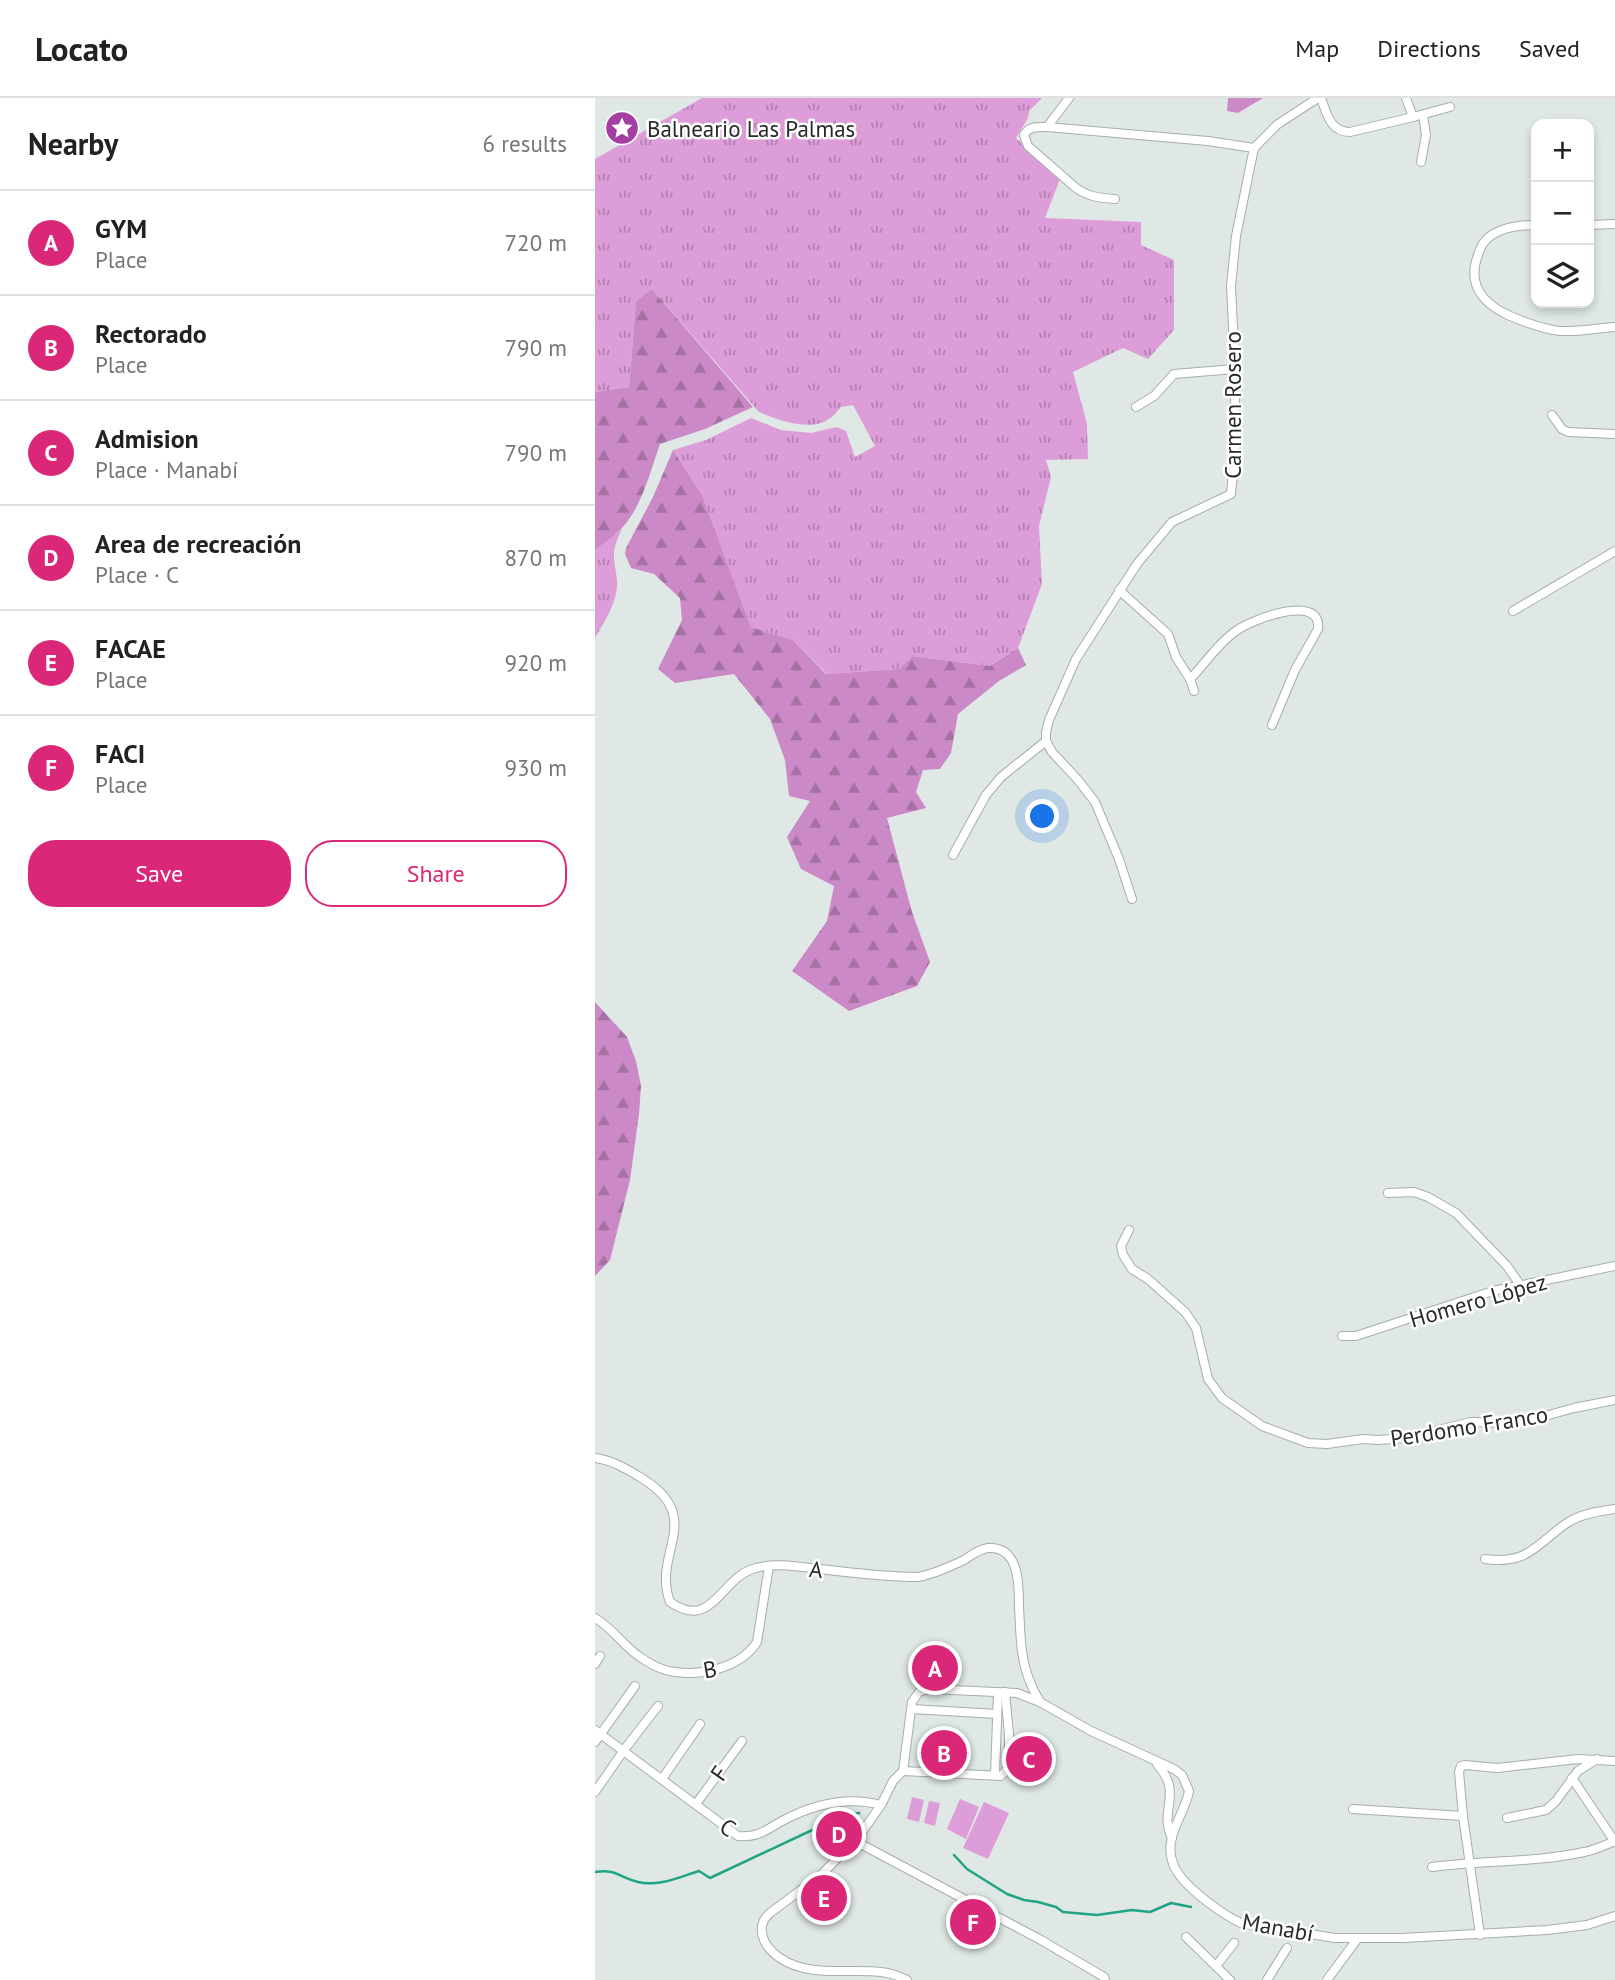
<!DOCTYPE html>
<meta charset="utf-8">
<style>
:root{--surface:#fff;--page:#f6f6f6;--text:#222;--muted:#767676;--line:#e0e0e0;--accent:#db2777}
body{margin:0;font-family:"PT Sans",sans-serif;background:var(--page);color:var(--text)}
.controls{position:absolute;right:21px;top:21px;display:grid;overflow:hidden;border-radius:14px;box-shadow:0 4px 10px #0003}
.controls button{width:63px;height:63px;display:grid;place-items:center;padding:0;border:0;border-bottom:2px solid var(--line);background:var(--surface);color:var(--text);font:35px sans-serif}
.you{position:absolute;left:448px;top:719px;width:24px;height:24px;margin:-18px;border:5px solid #fff;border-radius:50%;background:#1a73e8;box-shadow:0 0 0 10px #1a73e833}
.badge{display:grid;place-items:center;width:46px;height:46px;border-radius:50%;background:var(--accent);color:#fff;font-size:23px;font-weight:700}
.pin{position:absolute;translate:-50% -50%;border:4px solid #fff;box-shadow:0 2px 7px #0006}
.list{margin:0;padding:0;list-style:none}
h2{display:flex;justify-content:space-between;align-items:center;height:91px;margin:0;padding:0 28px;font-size:30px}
h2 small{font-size:23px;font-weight:400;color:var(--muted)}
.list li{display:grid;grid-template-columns:46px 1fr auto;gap:21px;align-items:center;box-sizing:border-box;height:105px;padding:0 28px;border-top:2px solid var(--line)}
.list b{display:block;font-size:26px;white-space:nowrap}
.list p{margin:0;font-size:23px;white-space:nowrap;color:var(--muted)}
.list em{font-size:23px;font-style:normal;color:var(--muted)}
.actions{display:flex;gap:14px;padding:21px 28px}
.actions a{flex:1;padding:16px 0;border:2px solid var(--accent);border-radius:28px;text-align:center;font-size:24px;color:var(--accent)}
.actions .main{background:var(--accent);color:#fff}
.icon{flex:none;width:38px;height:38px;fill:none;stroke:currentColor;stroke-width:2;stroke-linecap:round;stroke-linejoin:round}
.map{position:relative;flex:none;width:1020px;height:1882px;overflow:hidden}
header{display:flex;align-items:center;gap:42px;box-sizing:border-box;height:98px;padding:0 35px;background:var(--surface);border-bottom:2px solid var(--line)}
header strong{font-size:33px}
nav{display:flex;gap:38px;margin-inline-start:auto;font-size:24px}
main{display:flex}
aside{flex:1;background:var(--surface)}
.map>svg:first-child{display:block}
</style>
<header>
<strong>Locato</strong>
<nav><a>Map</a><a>Directions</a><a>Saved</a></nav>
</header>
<main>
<aside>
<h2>Nearby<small>6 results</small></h2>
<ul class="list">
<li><span class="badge">A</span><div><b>GYM</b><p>Place</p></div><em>720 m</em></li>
<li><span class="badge">B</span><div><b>Rectorado</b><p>Place</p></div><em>790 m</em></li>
<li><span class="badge">C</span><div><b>Admision</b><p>Place · Manabí</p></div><em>790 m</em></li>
<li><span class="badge">D</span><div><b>Area de recreación</b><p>Place · C</p></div><em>870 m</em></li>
<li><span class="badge">E</span><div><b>FACAE</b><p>Place</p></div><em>920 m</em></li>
<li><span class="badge">F</span><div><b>FACI</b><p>Place</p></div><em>930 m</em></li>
</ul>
<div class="actions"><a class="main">Save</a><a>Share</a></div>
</aside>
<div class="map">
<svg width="1020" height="1882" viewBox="0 0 1020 1882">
<defs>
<pattern id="grass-tufts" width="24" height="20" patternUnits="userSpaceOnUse" patternTransform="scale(1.75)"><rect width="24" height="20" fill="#dd9dd9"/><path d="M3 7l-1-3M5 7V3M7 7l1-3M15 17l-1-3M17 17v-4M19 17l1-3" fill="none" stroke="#b380b0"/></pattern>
<pattern id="forest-firs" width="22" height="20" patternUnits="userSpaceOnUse" patternTransform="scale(1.75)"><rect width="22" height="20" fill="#cb89c7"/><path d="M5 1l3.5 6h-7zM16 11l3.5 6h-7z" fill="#a570a2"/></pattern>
</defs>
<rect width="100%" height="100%" fill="#dfe8e5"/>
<g fill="url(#grass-tufts)">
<path d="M107 0H447L434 13 433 20 421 40 465 81 450 120 546 124V147L579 162V232L553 261 528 250 478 274 492 326 493 361 451 362 456 379 444 428 447 486 423 550 395 568 317 558 305 571 232 576 198 542 156 529 107 397 78 352 111 342 156 320 186 332 216 335 242 329 251 333 260 359 280 348 258 307 246 309C243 312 239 318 234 321 216 334 182 322 164 314L57 191 41 203 34 289 0 294V61Z"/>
<path d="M27 431C23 439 19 448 19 457 19 468 23 479 22 490 20 507 9 525 0 540V452Z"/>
</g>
<g fill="url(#forest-firs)">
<path d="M633 0H668L643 15 632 13Z"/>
<path d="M57 191 158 309 110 331 65 346C55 374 47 409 26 431 18 439 8 446 0 452V294L34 289 41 203Z"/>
<path d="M78 352 107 397 156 529 198 542 231 576 305 571 317 558 395 568 423 550 431 567 404 583 363 616 356 655 345 671 328 672 321 694 331 710 292 720 317 814 335 864 322 888 254 913 197 873 232 823 239 788 206 771 192 739 215 703 194 698 190 662 175 621 139 576 80 585 63 571 87 522 85 500 59 476 36 470 30 456 31 450 58 399Z"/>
<path d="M0 904 32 939 41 963 46 988 44 1016 35 1082 15 1162 0 1178Z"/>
</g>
<g fill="#dd9dd9">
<path d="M317 1699 329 1702 324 1724 312 1721Z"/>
<path d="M365 1701 384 1709 371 1741 352 1731Z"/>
<path d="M334 1703 345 1705 340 1728 329 1725Z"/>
<path d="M389 1704 414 1715 393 1761 368 1750Z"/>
</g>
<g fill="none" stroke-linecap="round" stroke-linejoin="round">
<g stroke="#21a386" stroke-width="2.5">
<path d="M359 1757 372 1771 412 1796 429 1802 443 1804 461 1809 468 1814 502 1817 537 1812 555 1814 576 1805 596 1809"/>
<path d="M0 1774C21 1771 24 1779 43 1784 64 1789 84 1779 104 1773L115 1780 245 1719 264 1715"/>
</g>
<g stroke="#a6aeab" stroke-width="10">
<g id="minor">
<path d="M726 0C732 16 735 34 755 34L818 19"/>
<path d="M811 0 818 19 855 9"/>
<path d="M452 29 474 0"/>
<path d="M826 64 831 37 828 17"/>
<path d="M520 101C505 100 494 99 481 90L433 48 429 37C434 28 443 29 452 29L613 43 659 50"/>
<path d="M941 127C926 127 907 129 894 139 889 143 885 150 883 157 872 186 887 205 913 217 929 224 948 231 965 233 983 234 1002 230 1020 229"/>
<path d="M994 127 1020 126"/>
<path d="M541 309 559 298 579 276 640 271"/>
<path d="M957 317 967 331 973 334 1020 336"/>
<path d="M524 492 573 536 581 559 595 581 599 593"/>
<path d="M918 513 1020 453"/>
<path d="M595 581C610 566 623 545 641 533 655 522 727 494 723 531L700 572 677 627"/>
<path d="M358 757 391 697 406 679 451 643"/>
<path d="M537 801 524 761 500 704 483 682 457 654 451 643V634L454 622 481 561 542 466 577 424 636 396 640 353V271L636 188 641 138 659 50 683 26 723 0"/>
<path d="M793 1095 819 1094 833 1099 861 1115 912 1168 926 1188"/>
<path d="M534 1132 526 1148 528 1157 537 1171 553 1181 590 1214 601 1230 613 1281 627 1300 667 1328 713 1345 732 1346 768 1341 783 1342 811 1340 876 1324 925 1325 979 1310 1020 1302"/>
<path d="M747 1238H761L898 1193 1020 1168"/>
<path d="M0 1360C16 1362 30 1370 45 1379 113 1420 56 1454 75 1504 118 1534 126 1478 161 1470 181 1464 205 1469 225 1471 258 1475 291 1479 323 1479 339 1476 354 1469 369 1462 377 1457 384 1451 393 1450 425 1448 424 1488 424 1509 425 1524 425 1539 427 1553 429 1571 436 1589 445 1604"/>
<path d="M890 1461C934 1467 941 1446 972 1425 985 1416 1005 1413 1020 1411"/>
<path d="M0 1520C18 1530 28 1548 45 1559 55 1566 68 1573 80 1574 109 1578 146 1569 162 1544L174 1468"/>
<path d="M0 1566 5 1558"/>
<path d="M317 1611 402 1616"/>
<path d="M0 1632 143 1738C164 1740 172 1731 189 1722 220 1706 252 1698 286 1707"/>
<path d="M0 1644 40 1588"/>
<path d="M562 1666C589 1696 563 1712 577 1740"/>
<path d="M308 1673 406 1678 414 1669V1636L410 1594"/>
<path d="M400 1677 403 1595"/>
<path d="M977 1680 1020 1744"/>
<path d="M67 1681 105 1626"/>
<path d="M0 1694 29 1652 63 1608"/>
<path d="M101 1706 147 1643"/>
<path d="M758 1711 868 1718 885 1837"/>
<path d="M868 1718 864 1674 866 1668 870 1667 902 1670 983 1661 1020 1663"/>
<path d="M912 1720 951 1712 961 1703 983 1673 1002 1661"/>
<path d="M260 1743 446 1842 509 1879 510 1882"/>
<path d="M837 1769C887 1762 939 1765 989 1754 1000 1752 1010 1747 1020 1743"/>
<path d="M591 1839 635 1882"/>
<path d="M621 1868 639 1845"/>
<path d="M312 1882C304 1878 296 1875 286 1874 252 1870 215 1880 185 1860 178 1855 170 1848 168 1839 165 1829 167 1822 175 1815L226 1777 265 1737 286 1707 298 1683 308 1673 317 1604 324 1594 335 1591 422 1595 445 1604 496 1633 579 1671 587 1677 594 1693C591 1711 578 1727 576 1744 574 1754 577 1767 583 1775 594 1792 628 1817 646 1825L740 1840H808L952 1832 992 1827 1020 1818"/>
<path d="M672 1882 692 1850"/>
<path d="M732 1882 763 1840"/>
</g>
</g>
<use href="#minor" stroke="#fff" stroke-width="8"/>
</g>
<defs>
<g id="sight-disc" transform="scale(1.75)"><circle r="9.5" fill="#a43ea2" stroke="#fff"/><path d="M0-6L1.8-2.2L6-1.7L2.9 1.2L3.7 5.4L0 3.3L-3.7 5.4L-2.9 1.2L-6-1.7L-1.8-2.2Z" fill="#fff"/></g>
</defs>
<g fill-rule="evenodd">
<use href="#sight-disc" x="27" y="30"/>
</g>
<g text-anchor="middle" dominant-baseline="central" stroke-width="5" stroke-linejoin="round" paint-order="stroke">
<g font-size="23" fill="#272a29" stroke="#fff" text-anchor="start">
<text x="52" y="30">Balneario Las Palmas</text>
</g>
<g font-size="23" fill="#272a29" stroke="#fff">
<text transform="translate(637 307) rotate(-90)">Carmen Rosero</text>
<text transform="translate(883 1202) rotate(-16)">Homero López</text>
<text transform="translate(874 1328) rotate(-9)">Perdomo Franco</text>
<text transform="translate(221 1471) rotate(6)">A</text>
<text transform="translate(115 1571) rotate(-10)">B</text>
<text transform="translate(124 1675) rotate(-55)">F</text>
<text transform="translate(133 1729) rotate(34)">C</text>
<text transform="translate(683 1829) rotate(10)">Manabí</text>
</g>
</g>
</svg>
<div class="controls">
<button>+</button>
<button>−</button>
<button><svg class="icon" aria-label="layers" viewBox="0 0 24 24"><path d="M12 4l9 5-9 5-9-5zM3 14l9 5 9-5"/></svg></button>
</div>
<div class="you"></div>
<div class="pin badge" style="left:340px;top:1570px">A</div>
<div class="pin badge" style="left:349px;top:1655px">B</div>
<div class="pin badge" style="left:434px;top:1661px">C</div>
<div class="pin badge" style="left:244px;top:1736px">D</div>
<div class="pin badge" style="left:229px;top:1800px">E</div>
<div class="pin badge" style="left:378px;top:1824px">F</div>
</div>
</main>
